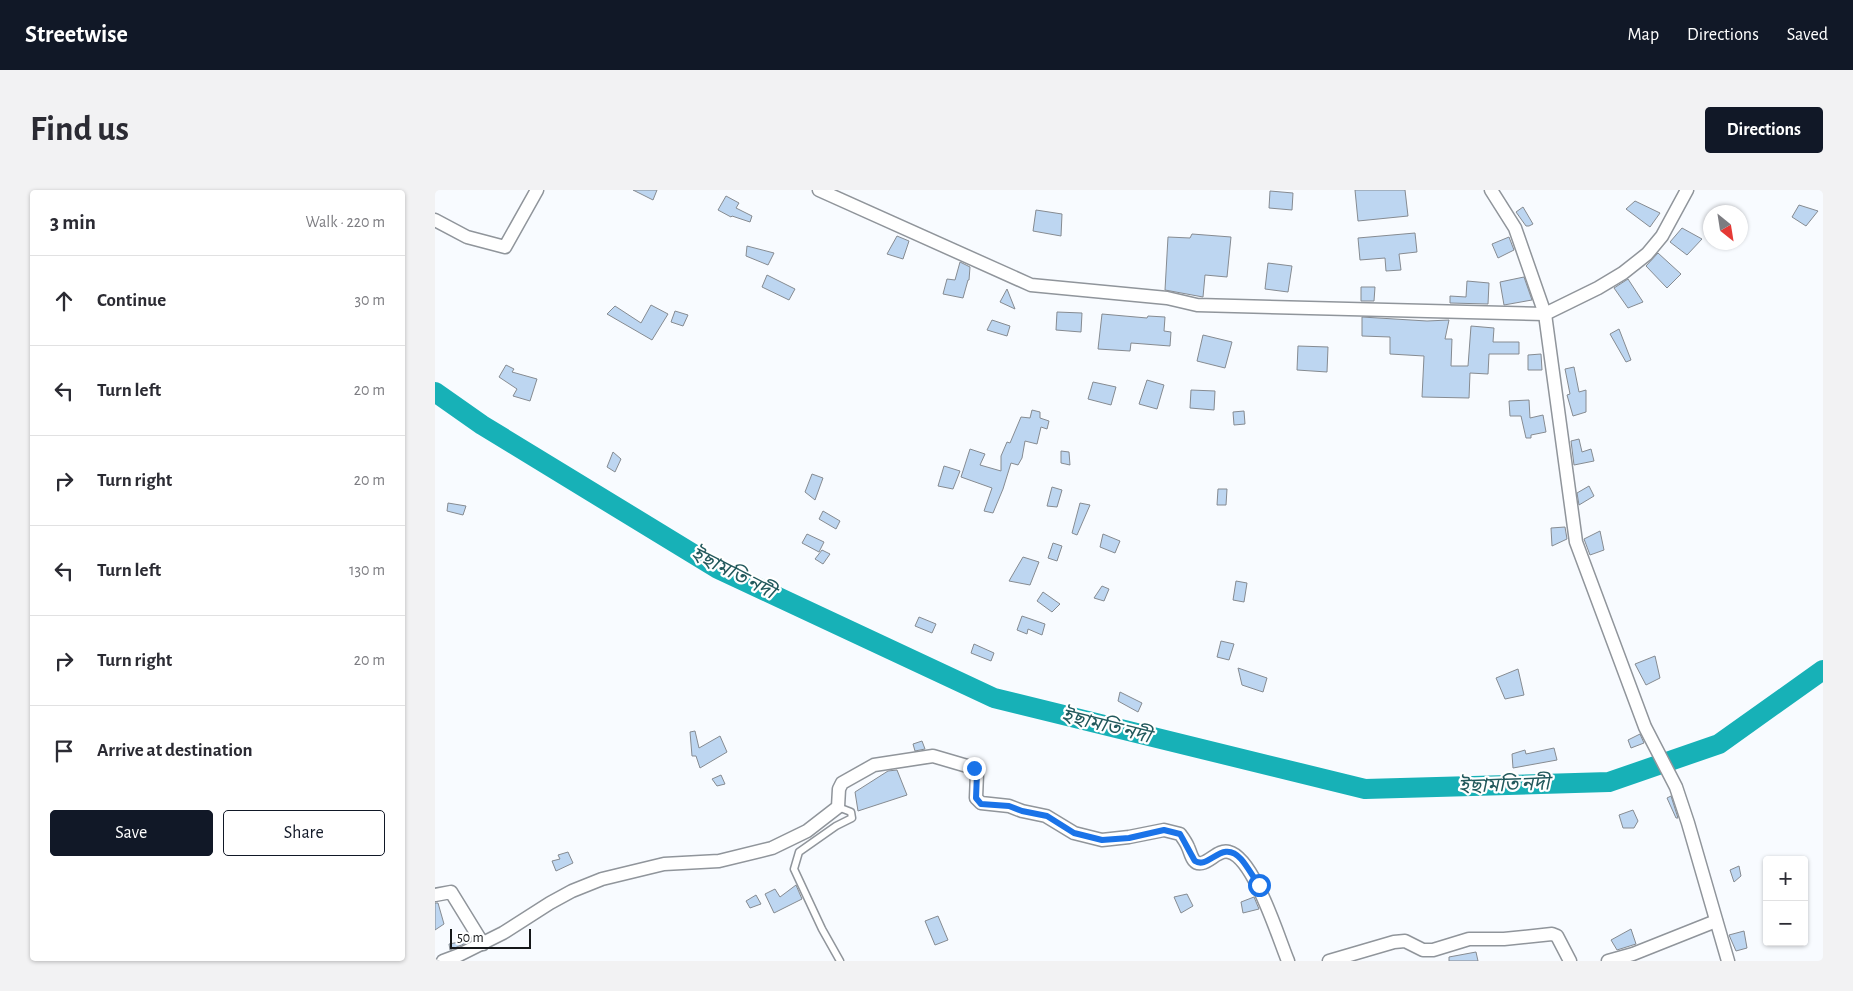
<!DOCTYPE html>
<meta charset="utf-8">
<style>
:root{--surface:#fff;--page:#f2f2f3;--text:#2b2b33;--muted:#7c7c81;--line:#e1e1e2;--accent:#111827}
body{margin:0;font-family:"Alegreya Sans","Noto Sans Bengali",sans-serif;background:var(--page);color:var(--text)}
.controls{position:absolute;right:15px;bottom:15px;display:grid;overflow:hidden;border-radius:5px;box-shadow:0 1px 4px #0004}
.controls button{width:45px;height:45px;display:grid;place-items:center;padding:0;border:0;border-bottom:1px solid var(--line);background:var(--surface);color:var(--text);font:25px sans-serif}
.compass{position:absolute;left:1268px;top:15px;width:45px;height:45px;border-radius:50%;background:var(--surface);box-shadow:0 1px 4px #0004;rotate:150deg}
.scale{position:absolute;left:15px;bottom:12px;width:81px;box-sizing:border-box;padding-left:5px;border:2px solid #151719;border-top:0;font-size:14px;line-height:18px;white-space:nowrap;color:#151719;-webkit-text-stroke:4px #fff;paint-order:stroke}
.stop{position:absolute;width:15px;height:15px;margin:-11px;border:4px solid #1a73e8;border-radius:50%;background:#fff}
.stop.end{background:#1a73e8;border-color:#fff;box-shadow:0 1px 5px #0008}
.list{margin:0;padding:0;list-style:none}
h2{display:flex;justify-content:space-between;align-items:center;height:65px;margin:0;padding:0 20px;font-size:21px}
h2 small{font-size:16px;font-weight:400;color:var(--muted)}
.list li{display:grid;grid-template-columns:32px 1fr auto;gap:15px;align-items:center;box-sizing:border-box;height:90px;padding:0 20px;border-top:1px solid var(--line)}
.list b{display:block;font-size:19px;white-space:nowrap}
.list em{font-size:16px;font-style:normal;color:var(--muted)}
.actions{display:flex;gap:10px;padding:15px 20px}
.actions a{flex:1;padding:11px 0;border:1px solid var(--accent);border-radius:5px;text-align:center;font-size:18px;color:var(--accent)}
.actions .main{background:var(--accent);color:#fff}
.icon{flex:none;width:28px;height:28px;fill:none;stroke:currentColor;stroke-width:2;stroke-linecap:round;stroke-linejoin:round}
.map{position:relative;flex:none;width:1388px;height:771px;overflow:hidden;border-radius:5px}
header{display:flex;align-items:center;gap:30px;box-sizing:border-box;height:70px;padding:0 25px;background:var(--accent);color:#fff}
header strong{font-size:24px}
nav{display:flex;gap:28px;margin-inline-start:auto;font-size:18px}
.intro{display:flex;align-items:center;justify-content:space-between;box-sizing:border-box;height:120px;padding:0 30px}
h1{margin:0;font-size:35px}
.button{padding:12px 22px;border-radius:5px;background:var(--accent);color:#fff;font-size:18px;font-weight:700}
main{display:flex;gap:30px;padding:0 30px}
aside{flex:1;background:var(--surface);border-radius:5px;box-shadow:0 1px 4px #0004}
.map>svg:first-child{display:block}
</style>
<header>
<strong>Streetwise</strong>
<nav><a>Map</a><a>Directions</a><a>Saved</a></nav>
</header>
<div class="intro"><h1>Find us</h1><a class="button">Directions</a></div>
<main>
<aside>
<h2>3 min<small>Walk · 220 m</small></h2>
<ul class="list">
<li><svg class="icon" aria-label="ahead" viewBox="0 0 24 24"><path d="M12 20V5M6 11l6-6 6 6"/></svg><div><b>Continue</b></div><em>30 m</em></li>
<li><svg class="icon" aria-label="left" viewBox="0 0 24 24"><path d="M17 20v-9H6M10 6l-5 5 5 5"/></svg><div><b>Turn left</b></div><em>20 m</em></li>
<li><svg class="icon" aria-label="right" viewBox="0 0 24 24"><path d="M7 20v-9h11M14 6l5 5-5 5"/></svg><div><b>Turn right</b></div><em>20 m</em></li>
<li><svg class="icon" aria-label="left" viewBox="0 0 24 24"><path d="M17 20v-9H6M10 6l-5 5 5 5"/></svg><div><b>Turn left</b></div><em>130 m</em></li>
<li><svg class="icon" aria-label="right" viewBox="0 0 24 24"><path d="M7 20v-9h11M14 6l5 5-5 5"/></svg><div><b>Turn right</b></div><em>20 m</em></li>
<li><svg class="icon" aria-label="arrive" viewBox="0 0 24 24"><path d="M6 21V4h12l-3 4 3 4H6"/></svg><div><b>Arrive at destination</b></div></li>
</ul>
<div class="actions"><a class="main">Save</a><a>Share</a></div>
</aside>
<div class="map">
<svg width="1388" height="771" viewBox="0 0 1388 771">
<rect width="100%" height="100%" fill="#f8fbff"/>
<g fill="none" stroke-linecap="round" stroke-linejoin="round">
<path stroke="#17b1b7" stroke-width="20" d="M0 202 47 235 283 379 559 508 930 599 1174 592 1284 554 1388 480"/>
</g>
<g fill="#bdd6f1" stroke="#868b91">
<path d="M198 0H222L218 10Z"/>
<path d="M920 0H970L973 26 923 31Z"/>
<path d="M835 1 858 3 857 20 834 18Z"/>
<path d="M291 6 304 13 301 18 317 26 315 32 297 26 296 27 283 20Z"/>
<path d="M1200 11 1225 23 1215 37 1191 19Z"/>
<path d="M1364 15 1383 21 1371 36 1357 27Z"/>
<path d="M1088 17 1098 34 1094 36H1091L1081 22Z"/>
<path d="M601 20 627 24 626 46 598 41Z"/>
<path d="M1247 38 1267 49 1252 65 1235 52Z"/>
<path d="M980 43 982 62 964 64 966 80 951 81 950 68 925 70 923 48Z"/>
<path d="M757 44 796 47 792 87 770 85 768 107 730 100 733 47 755 48Z"/>
<path d="M462 46 474 51 468 69 452 64Z"/>
<path d="M1074 47 1079 60 1063 68 1057 54Z"/>
<path d="M312 56 339 63 333 75 311 66Z"/>
<path d="M1223 63 1246 84 1232 98 1211 76Z"/>
<path d="M525 72 535 77 534 90H533L528 108 508 104 512 89 520 90Z"/>
<path d="M833 73 857 76 853 102 830 99Z"/>
<path d="M332 85 360 99 354 110 327 97Z"/>
<path d="M1089 87 1097 110 1069 115 1065 92Z"/>
<path d="M1193 89 1208 112 1193 118 1179 98Z"/>
<path d="M1032 91 1054 93 1053 114 1015 113V106L1031 107Z"/>
<path d="M926 97H940L939 111H926Z"/>
<path d="M572 99 580 119 565 112Z"/>
<path d="M216 115 233 124 217 150 172 124 180 116 206 133Z"/>
<path d="M240 121 253 125 248 136 236 132Z"/>
<path d="M622 122 647 123 646 142 621 140Z"/>
<path d="M667 124 712 128 713 126 730 127 729 141 736 142 735 156 696 153 695 161 663 159Z"/>
<path d="M927 127 992 131 1014 130 1010 149H1017L1016 176H1033L1036 136 1059 138 1058 152H1084V164H1054L1053 184 1035 183 1034 208 987 207 989 166 955 164V147L927 146Z"/>
<path d="M557 130 575 136 572 146 552 140Z"/>
<path d="M1184 139 1196 170 1191 172 1175 144Z"/>
<path d="M768 145 797 152 790 178 762 171Z"/>
<path d="M863 156 893 157 892 182 862 180Z"/>
<path d="M1106 164 1107 180H1093V165Z"/>
<path d="M71 175 79 179 77 182 102 189 95 211 78 206 82 199 64 187Z"/>
<path d="M1139 177 1144 202 1151 200V222L1138 226 1132 205 1135 204 1130 179Z"/>
<path d="M712 190 729 195 722 219 704 214Z"/>
<path d="M658 192 681 197 676 215 653 209Z"/>
<path d="M756 200 780 201 779 220 755 218Z"/>
<path d="M1094 210 1095 228 1108 225 1111 242 1096 245V248H1091L1086 226H1075L1074 211Z"/>
<path d="M597 220 605 222V228L614 231 612 239 606 237 602 254 590 251 587 268 583 275 576 273 568 299 558 323 549 321 557 298 526 287 535 259 550 264 545 275 566 281V266L572 252 575 253 586 227 595 228Z"/>
<path d="M809 221 810 234 799 235 798 222Z"/>
<path d="M1144 249 1147 262 1156 259 1159 271 1139 275 1136 251Z"/>
<path d="M626 261 634 262 635 275 626 273Z"/>
<path d="M178 262 186 269 180 282 172 277Z"/>
<path d="M509 276 525 281 518 299 503 296Z"/>
<path d="M377 284 388 288 380 310 370 302Z"/>
<path d="M1154 296 1159 306 1144 315 1142 303Z"/>
<path d="M617 297 627 300 622 317 612 316Z"/>
<path d="M783 299H792L791 315H782Z"/>
<path d="M13 313 31 316 28 325 12 321Z"/>
<path d="M645 313 655 315 642 345 637 343Z"/>
<path d="M388 321 405 331 401 339 384 329Z"/>
<path d="M1130 337 1132 349 1117 356 1116 338Z"/>
<path d="M1165 341 1169 360 1155 365 1149 349Z"/>
<path d="M372 344 389 352 384 362 367 353Z"/>
<path d="M668 344 685 351 680 363 665 357Z"/>
<path d="M618 353 627 356 622 371 613 368Z"/>
<path d="M387 360 395 364 388 374 380 369Z"/>
<path d="M588 367 604 372 595 395 574 391Z"/>
<path d="M801 391 812 393 809 412 798 410Z"/>
<path d="M667 396 674 399 669 411 659 408Z"/>
<path d="M608 402 625 414 617 422 602 411Z"/>
<path d="M587 426 610 434 607 445 593 439 592 444 582 440Z"/>
<path d="M484 427 501 434 497 443 480 436Z"/>
<path d="M786 451 799 454 794 470 782 467Z"/>
<path d="M539 454 559 463 556 471 536 463Z"/>
<path d="M1220 466 1225 488 1211 495 1200 474Z"/>
<path d="M803 478 832 488 828 502 807 495Z"/>
<path d="M1083 479 1089 505 1070 509 1061 488Z"/>
<path d="M685 502 707 513 703 522 683 511Z"/>
<path d="M260 541 264 558 285 546 292 562 265 578 261 566H257L255 542Z"/>
<path d="M1205 544 1209 553 1196 558 1193 550Z"/>
<path d="M487 551 490 559 480 561 478 554Z"/>
<path d="M1119 558 1122 570 1078 578 1077 564 1090 560 1091 564Z"/>
<path d="M462 580 472 605 423 621 420 602 453 581Z"/>
<path d="M286 585 290 594 282 596 277 589Z"/>
<path d="M1236 606 1243 628H1241L1232 608Z"/>
<path d="M1198 620 1203 631 1199 638H1188L1184 625Z"/>
<path d="M133 662 138 673 121 681 117 671 125 669 123 665Z"/>
<path d="M1304 676 1306 686 1299 692 1295 680Z"/>
<path d="M361 695 367 709 339 723 330 704 340 699 345 707Z"/>
<path d="M752 704 758 716 746 723 739 707Z"/>
<path d="M321 705 326 714 315 718 311 711Z"/>
<path d="M819 707 824 719 808 723 806 712Z"/>
<path d="M0 713H3L9 734 0 740Z"/>
<path d="M503 726 513 750 500 755 490 731Z"/>
<path d="M1196 739 1201 754 1182 760 1176 750Z"/>
<path d="M1309 741 1312 758 1301 761 1294 745Z"/>
<path d="M30 751 31 753 15 760 14 754Z"/>
<path d="M1041 762 1043 771H1014V767Z"/>
</g>
<g fill="none" stroke-linecap="round" stroke-linejoin="round">
<g stroke="#90959b" stroke-width="9">
<path id="service" d="M403 617 416 622 417 628 401 636 364 662 359 679 387 739 405 771"/>
</g>
<g stroke="#90959b" stroke-width="15">
<g id="minor">
<path d="M384 0 596 95 732 108 762 115 1110 124 1163 98 1188 83 1212 64 1227 46 1252 0"/>
<path d="M1056 0 1080 38 1110 124 1141 352 1210 537 1241 597 1253 633 1293 771"/>
<path d="M0 30 32 47 70 57 102 0"/>
<path d="M0 705 16 702 48 754"/>
<path d="M8 771 24 765 68 743 115 713 137 701 167 689 229 674 284 671 337 658 372 641 403 617 404 599 407 593 439 575 498 566 539 578 542 583 541 608 546 613 574 616 587 621 611 626 639 643 667 650 694 647 729 640 745 644C748 648 751 652 753 657 756 663 757 675 767 673 776 671 784 659 794 662 819 668 843 747 853 771"/>
<path d="M894 771 959 752 970 751 988 760H998L1034 749H1069L1117 744 1122 746 1135 771"/>
<path d="M1173 771 1198 764 1281 731"/>
</g>
</g>
<use href="#service" stroke="#fff" stroke-width="6"/>
<use href="#minor" stroke="#fff" stroke-width="12"/>
</g>
<g fill="none" stroke-linecap="round" stroke-linejoin="round">
<path stroke="#1a73e8" stroke-width="6" d="M539 578 542 583 541 608 546 614 574 616 587 621 612 626 639 643 667 650 694 648 729 640 745 644C748 649 759 670 760 671 774 680 787 648 806 669 813 677 818 687 824 695"/>
</g>
<g text-anchor="middle" dominant-baseline="central" stroke-width="4.5" stroke-linejoin="round" paint-order="stroke">
<g font-size="20" font-style="italic" fill="#22595c" stroke="#fff">
<text transform="translate(298 383) rotate(27)">ইছামতি নদী</text>
<text transform="translate(671 536) rotate(14)">ইছামতি নদী</text>
<text transform="translate(1069 595) rotate(-2)">ইছামতি নদী</text>
</g>
</g>
</svg>
<div class="controls">
<button>+</button>
<button>−</button>
</div>
<svg class="compass" viewBox="-18 -18 36 36"><path d="M0-13l5 13h-10z" fill="#e53935"/><path d="M0 13l5-13h-10z" fill="#7c7c81"/></svg>
<div class="scale">50 m</div>
<div class="stop" style="left:824px;top:695px"></div>
<div class="stop end" style="left:539px;top:578px"></div>
</div>
</main>
